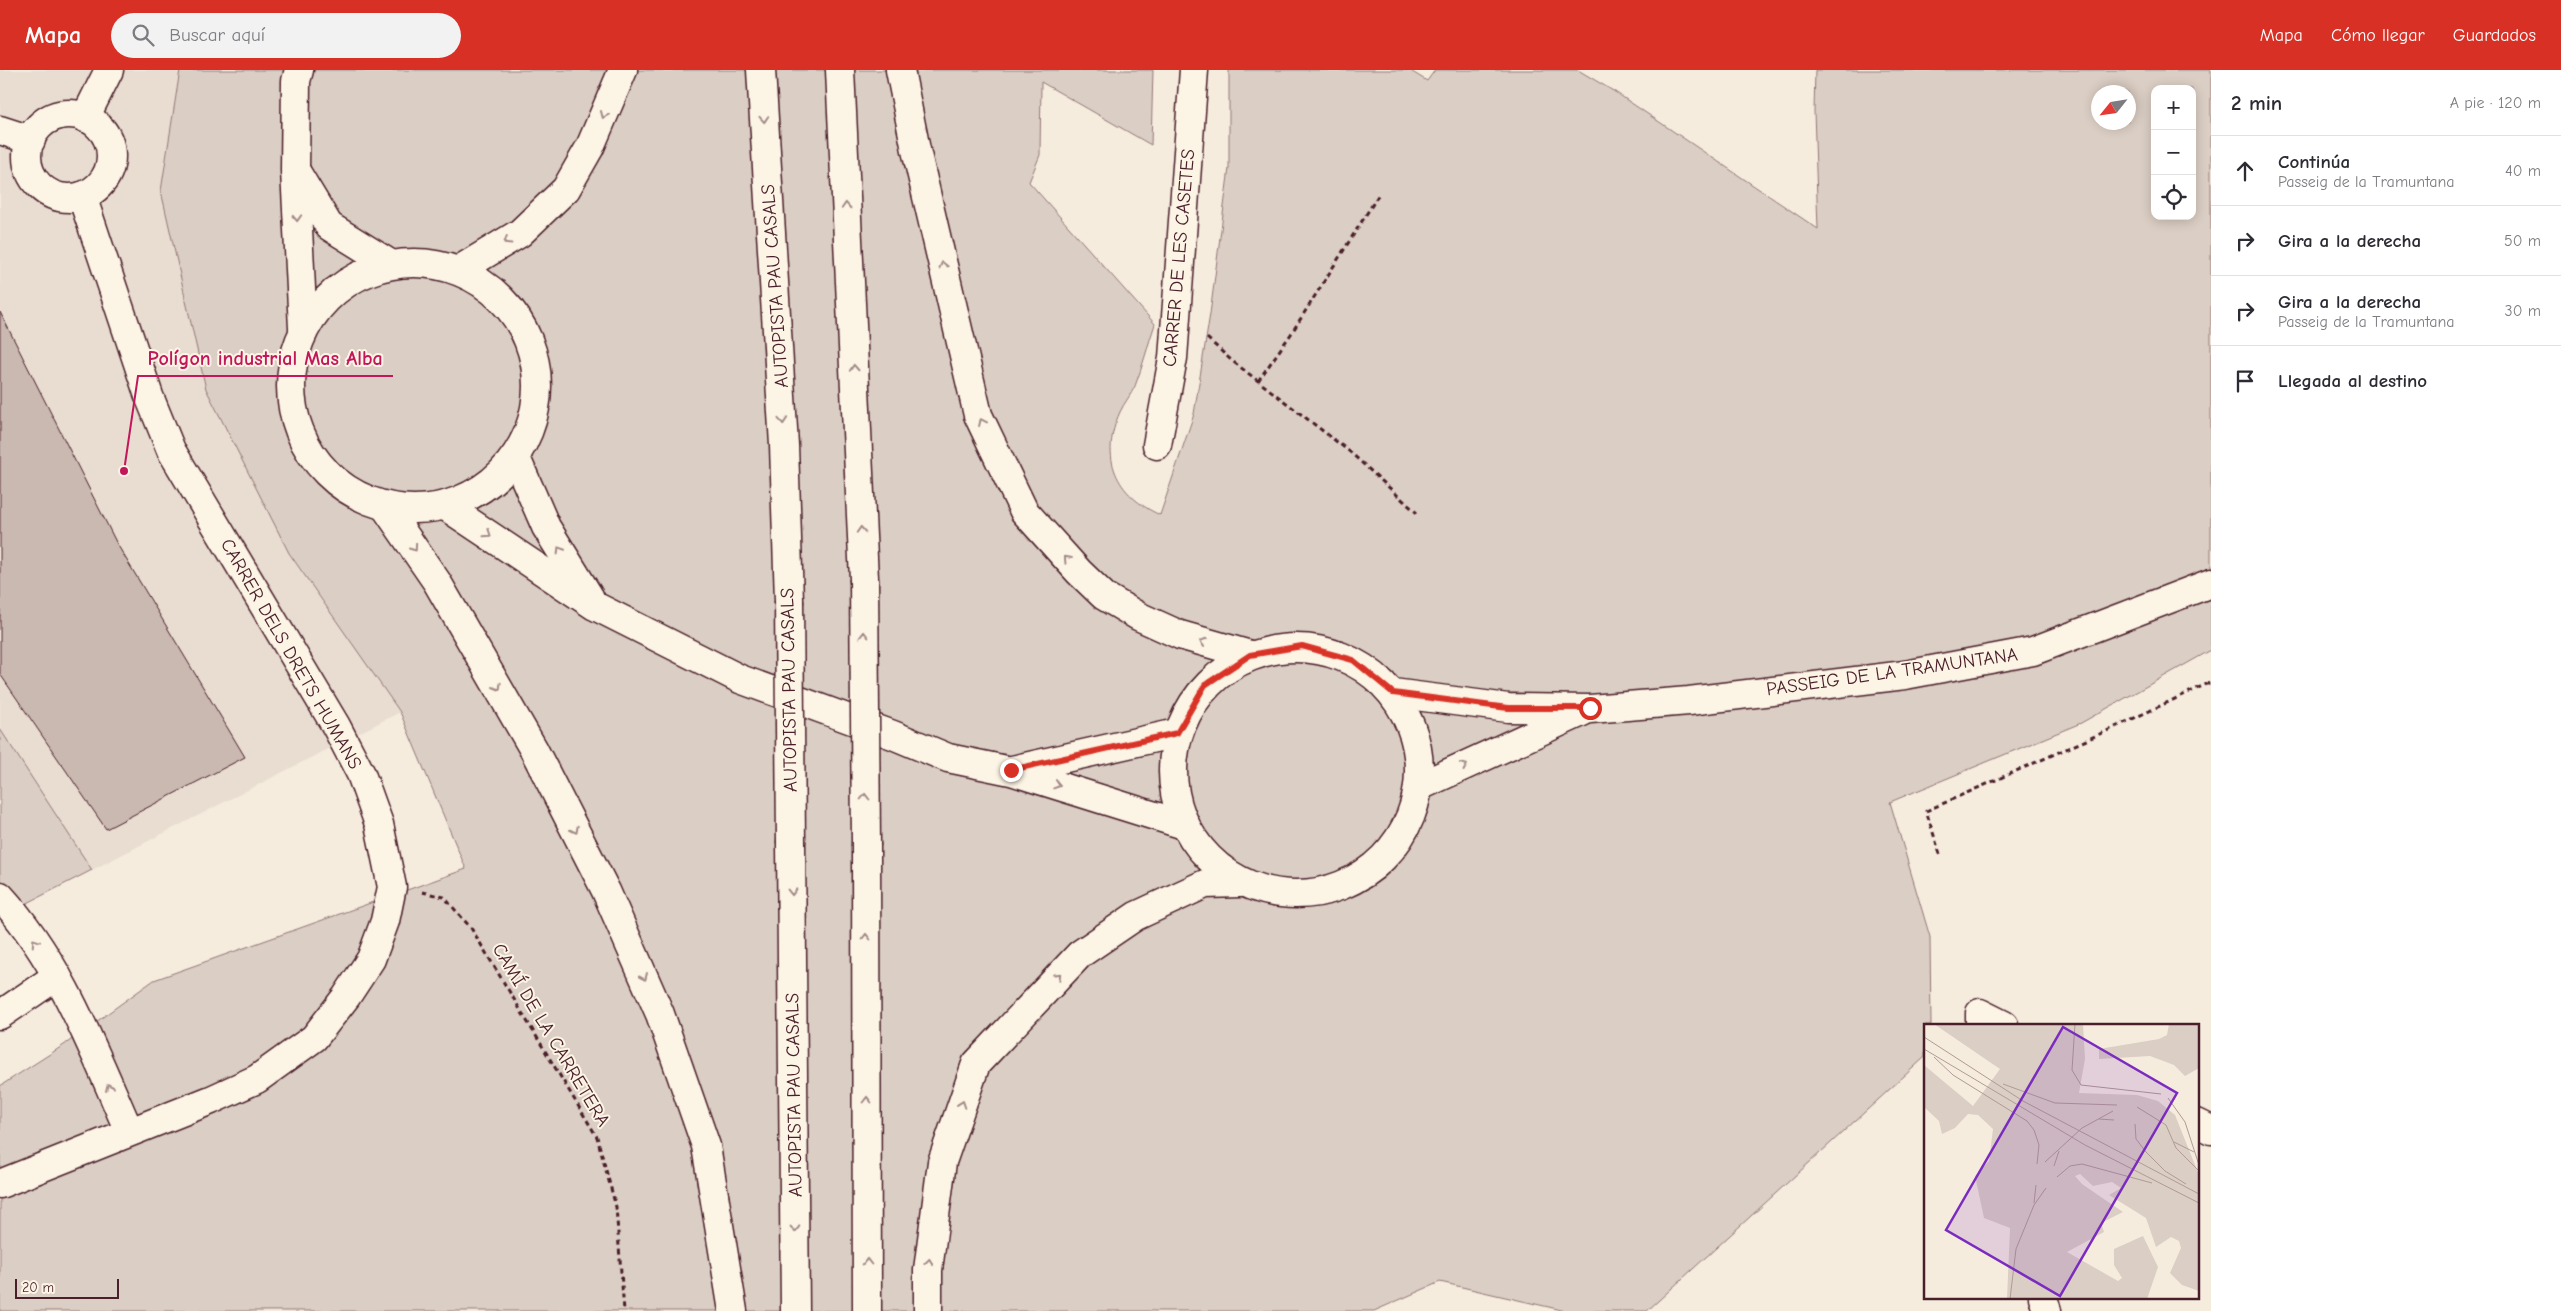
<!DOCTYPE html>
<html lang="es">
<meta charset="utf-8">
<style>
:root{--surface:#fff;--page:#f2f2f3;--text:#2b2b33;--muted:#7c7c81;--line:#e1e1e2;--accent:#d93025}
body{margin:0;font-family:"Comic Neue",sans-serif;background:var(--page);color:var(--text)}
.controls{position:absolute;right:15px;top:15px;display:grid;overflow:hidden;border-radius:10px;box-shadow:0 2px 12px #0003}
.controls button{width:45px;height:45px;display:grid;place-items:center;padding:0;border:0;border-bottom:1px solid var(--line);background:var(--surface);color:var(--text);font:25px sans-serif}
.compass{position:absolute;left:2091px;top:15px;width:45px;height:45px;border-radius:50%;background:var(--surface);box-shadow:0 2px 12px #0003;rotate:240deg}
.scale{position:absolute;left:15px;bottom:12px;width:104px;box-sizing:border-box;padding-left:5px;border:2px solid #4a1f2b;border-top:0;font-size:14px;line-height:18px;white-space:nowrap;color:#4a1f2b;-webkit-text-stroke:4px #fcf5e5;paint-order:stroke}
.stop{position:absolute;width:15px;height:15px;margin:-11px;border:4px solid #d93025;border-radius:50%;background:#fff}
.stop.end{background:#d93025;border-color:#fff;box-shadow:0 1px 5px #0008}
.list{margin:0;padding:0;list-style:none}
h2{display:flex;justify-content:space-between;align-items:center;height:65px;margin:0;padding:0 20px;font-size:21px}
h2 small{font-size:16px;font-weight:400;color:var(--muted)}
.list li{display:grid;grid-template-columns:32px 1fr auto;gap:15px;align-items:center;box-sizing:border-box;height:70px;padding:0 20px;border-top:1px solid var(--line)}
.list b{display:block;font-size:19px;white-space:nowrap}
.list p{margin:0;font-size:16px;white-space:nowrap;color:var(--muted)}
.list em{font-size:16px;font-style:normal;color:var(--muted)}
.icon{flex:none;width:28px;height:28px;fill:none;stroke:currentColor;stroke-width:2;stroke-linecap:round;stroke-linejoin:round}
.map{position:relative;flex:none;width:2211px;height:1241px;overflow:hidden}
header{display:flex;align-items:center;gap:30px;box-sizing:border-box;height:70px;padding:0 25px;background:var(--accent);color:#fff}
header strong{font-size:24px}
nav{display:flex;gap:28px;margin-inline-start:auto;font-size:18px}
.search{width:350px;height:45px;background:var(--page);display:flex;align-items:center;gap:12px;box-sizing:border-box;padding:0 18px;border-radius:28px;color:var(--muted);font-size:19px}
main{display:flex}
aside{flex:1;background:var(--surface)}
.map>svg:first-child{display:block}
</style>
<header>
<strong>Mapa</strong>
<div class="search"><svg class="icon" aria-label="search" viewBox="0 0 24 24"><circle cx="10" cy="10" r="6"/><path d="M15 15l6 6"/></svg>Buscar aquí</div>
<nav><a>Mapa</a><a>Cómo llegar</a><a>Guardados</a></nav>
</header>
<main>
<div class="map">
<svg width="2211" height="1241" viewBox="0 0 2211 1241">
<rect width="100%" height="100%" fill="#f5ecde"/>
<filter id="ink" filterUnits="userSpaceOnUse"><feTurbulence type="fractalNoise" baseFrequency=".02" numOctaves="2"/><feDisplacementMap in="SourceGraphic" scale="10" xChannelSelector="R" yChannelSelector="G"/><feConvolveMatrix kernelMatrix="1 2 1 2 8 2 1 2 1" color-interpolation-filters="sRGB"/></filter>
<g filter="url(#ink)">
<path fill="#e8ddd0" d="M0 0H180L161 121 289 483 400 642 92 800 0 659Z"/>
<g fill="#dbcec4" stroke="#927678" fill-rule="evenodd">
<path d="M180 0H1153L1151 75 1041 12 1040 85 1029 112 1155 254C1148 274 1143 296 1135 316 1131 325 1124 333 1120 342 1099 388 1116 425 1160 445L1194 344 1210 244 1229 98V0H1409L1427 11 1435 0H1578L1615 22 1818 159 1814 41 1815 0H2211V580L2081 653 1890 732 1930 867 1931 955H1925V987L1647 1241H1566L1440 1212 1374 1241H0V1016L64 975 154 910 466 799 400 642 289 483 206 319 161 121ZM2155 19H2192V146H2155ZM2098 22H2128V52H2098Z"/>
<path d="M0 659 92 800 8 843 0 837Z"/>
</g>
<path fill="#cab9b1" stroke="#4a1f2b" d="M0 242 117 474 245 687 106 759 0 604Z"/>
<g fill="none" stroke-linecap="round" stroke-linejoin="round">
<g stroke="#4a1f2b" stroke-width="31">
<g id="minor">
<circle cx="69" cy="86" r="42"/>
<path d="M0 60 31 70"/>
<path d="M1157 375 1173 288 1194 0"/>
<path d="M0 826C61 892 93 980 129 1061"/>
<path d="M0 945 57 906"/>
<path d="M1980 955V943L2004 955"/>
<path d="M2197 1053 2211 1060"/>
<path d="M2043 1227 2047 1241"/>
</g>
</g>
<g stroke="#4a1f2b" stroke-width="31">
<g id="tertiary">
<path d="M299 0 296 11 295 100 303 258"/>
<path d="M85 48 109 0"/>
<path d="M297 103 329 156 390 194"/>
<circle cx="414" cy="316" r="123"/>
<path d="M516 388 546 457 590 528"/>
<path d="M447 437 595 536 740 609 893 665 948 688 1011 701 1184 755"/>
<circle cx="1296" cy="701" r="123"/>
<path d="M1393 623 1508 638 1590 639 1689 631 1905 605 2033 581 2211 513"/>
<path d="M1012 700 1177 663"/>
<path d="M1420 716 1582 642"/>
<path d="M0 1114 211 1030 257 1009 314 968 346 927 371 889 385 851 392 817 379 754 361 704 336 656 171 380 149 326 82 126"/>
</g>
</g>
<g stroke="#4a1f2b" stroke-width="31">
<g id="motorway">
<path d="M761 0 784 375 789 531"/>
<path d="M840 0 864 509"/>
<path d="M900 0 916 80 978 345 1024 441 1079 502 1104 526 1138 546 1180 565 1250 585"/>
<path d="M459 200 520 163 566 119 590 77 623 0"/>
<path d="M386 438 437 512 534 680 606 821 660 944 706 1076 733 1241"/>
<path d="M791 773 795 1241"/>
<path d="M866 776 867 1241"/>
<path d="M928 1241V1200L942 1092 976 994 1080 884 1136 846 1205 814 1240 813"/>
</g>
</g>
<g stroke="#4a1f2b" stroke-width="3" stroke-dasharray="5 4" stroke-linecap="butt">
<path d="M1207 268 1231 290 1350 382 1417 443"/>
<path d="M1258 311 1291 264 1379 124"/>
<path d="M1940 784 1926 741 2111 659 2211 612"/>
<path d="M422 822 444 827 471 858 597 1067 616 1137 624 1241"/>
</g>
<use href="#minor" stroke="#fcf5e5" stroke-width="28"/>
<use href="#tertiary" stroke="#fcf5e5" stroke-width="28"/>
<use href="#motorway" stroke="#fcf5e5" stroke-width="28"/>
<g stroke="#4a1f2b" stroke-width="31" stroke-linecap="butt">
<g id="motorway-bridge">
<path d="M864 509 866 776"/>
<path d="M789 531 791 773"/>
</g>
</g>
<use href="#motorway-bridge" stroke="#fcf5e5" stroke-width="28"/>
</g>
<defs><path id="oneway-chevron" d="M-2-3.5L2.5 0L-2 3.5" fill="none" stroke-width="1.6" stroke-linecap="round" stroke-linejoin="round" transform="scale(1.25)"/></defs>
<g stroke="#a38a88">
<use href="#oneway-chevron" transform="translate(604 45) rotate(113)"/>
<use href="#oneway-chevron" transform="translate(764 49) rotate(86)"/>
<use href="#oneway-chevron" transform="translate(846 136) rotate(-93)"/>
<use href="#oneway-chevron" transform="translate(297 148) rotate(87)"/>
<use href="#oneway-chevron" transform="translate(507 171) rotate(148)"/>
<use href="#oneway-chevron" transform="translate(943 195) rotate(-103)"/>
<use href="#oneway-chevron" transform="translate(854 298) rotate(-93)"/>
<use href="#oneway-chevron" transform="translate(783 351) rotate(86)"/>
<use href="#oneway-chevron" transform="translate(982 352) rotate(-115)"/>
<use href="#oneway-chevron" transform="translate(861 460) rotate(-93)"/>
<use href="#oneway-chevron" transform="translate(488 464) rotate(34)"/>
<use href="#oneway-chevron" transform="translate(414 478) rotate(55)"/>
<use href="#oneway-chevron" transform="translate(560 480) rotate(-122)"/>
<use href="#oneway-chevron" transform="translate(1067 489) rotate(-132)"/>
<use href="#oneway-chevron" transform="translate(864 565) rotate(-90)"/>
<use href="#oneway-chevron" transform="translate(1203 572) rotate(-163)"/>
<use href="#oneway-chevron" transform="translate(498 617) rotate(60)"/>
<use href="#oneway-chevron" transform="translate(1464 696) rotate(-24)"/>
<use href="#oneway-chevron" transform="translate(1057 715) rotate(18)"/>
<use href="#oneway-chevron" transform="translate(865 727) rotate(-90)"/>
<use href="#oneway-chevron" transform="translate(575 760) rotate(63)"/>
<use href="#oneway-chevron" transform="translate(792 822) rotate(89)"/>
<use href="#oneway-chevron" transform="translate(866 867) rotate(-90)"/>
<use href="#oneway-chevron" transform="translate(35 872) rotate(-124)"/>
<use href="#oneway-chevron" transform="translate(1058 906) rotate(-45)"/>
<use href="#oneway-chevron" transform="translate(644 907) rotate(66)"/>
<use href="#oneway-chevron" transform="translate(109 1017) rotate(-114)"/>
<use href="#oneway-chevron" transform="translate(867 1030) rotate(-90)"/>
<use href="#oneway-chevron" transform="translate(962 1034) rotate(-71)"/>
<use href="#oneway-chevron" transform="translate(795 1159) rotate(89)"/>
<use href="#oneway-chevron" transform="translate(867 1192) rotate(-90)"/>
<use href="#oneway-chevron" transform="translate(929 1192) rotate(-83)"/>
</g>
</g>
<g fill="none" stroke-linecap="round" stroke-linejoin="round" filter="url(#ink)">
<path stroke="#d93025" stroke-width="6" d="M1011 700 1177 663 1205 615 1250 585 1302 576 1353 590 1393 623 1508 638H1590"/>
</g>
<g text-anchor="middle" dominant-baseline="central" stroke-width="4" stroke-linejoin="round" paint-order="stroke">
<g font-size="19" fill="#4a1f2b" stroke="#fcf5e5">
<text transform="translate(1179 188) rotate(-85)">CARRER DE LES CASETES</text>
<text transform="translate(775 216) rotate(-94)">AUTOPISTA PAU CASALS</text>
<text transform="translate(291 584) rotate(60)">CARRER DELS DRETS HUMANS</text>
<text transform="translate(1892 602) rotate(-8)">PASSEIG DE LA TRAMUNTANA</text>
<text transform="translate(789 620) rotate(-91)">AUTOPISTA PAU CASALS</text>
<text transform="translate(551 965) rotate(59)">CAMÍ DE LA CARRETERA</text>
<text transform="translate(794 1025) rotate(-91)">AUTOPISTA PAU CASALS</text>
</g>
</g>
<g transform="translate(1924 954)">
<rect width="275" height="275" fill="#f5ecde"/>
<path d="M10 0H159L161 35 155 69 213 71 234 77 251 91 275 151V267L258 261 246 249 257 224 255 217 247 213 232 223 222 194 185 171 197 164 188 158 169 162 156 150 151 152 158 160 199 188 177 199 180 208 143 228 194 257 198 254 190 241V225L219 212 234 243 223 275H83L86 204 60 194 51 152 65 137 69 105 54 91 44 90 31 104 18 110 15 97 0 83V41L49 82 76 45ZM245 0H275V44L261 52 250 41 226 32 175 35V25L235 15 243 11Z" fill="#dbcec4"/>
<path fill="none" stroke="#b19a96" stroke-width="1" d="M151 0 148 46 157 61 237 70M0 13 99 77 275 170M0 25 161 121 275 179M10 33 29 51 103 97 110 106 115 121 113 140M79 60 131 79 193 81M244 74 261 98 275 141M213 83 242 101 252 124 275 147M175 95 190 96M211 100 212 115 222 128 241 147 262 160M250 118 270 128M121 138 158 104 189 87M130 142 135 127M133 153 146 142 158 140 228 159M110 179 112 161M86 275 92 225 110 181 122 164"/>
<path fill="#7b2cbf" fill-opacity="0.15" stroke="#7b2cbf" stroke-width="2.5" d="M139 3 253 69 136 272 22 206Z"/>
<rect width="275" height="275" fill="none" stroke="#4a1f2b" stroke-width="2.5"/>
</g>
<path fill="none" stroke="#c2185b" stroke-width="2" d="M124 401L138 306H393"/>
<circle fill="#c2185b" stroke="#fcf5e5" stroke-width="2" cx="124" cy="401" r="5"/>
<g font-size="20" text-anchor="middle" font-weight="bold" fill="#c2185b" stroke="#fcf5e5" stroke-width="4" stroke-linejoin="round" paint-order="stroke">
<text x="265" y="295">Polígon industrial Mas Alba</text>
</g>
</svg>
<div class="controls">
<button>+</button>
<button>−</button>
<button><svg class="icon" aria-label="locate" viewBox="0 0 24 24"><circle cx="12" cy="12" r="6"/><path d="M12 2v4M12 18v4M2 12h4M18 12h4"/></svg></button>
</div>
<svg class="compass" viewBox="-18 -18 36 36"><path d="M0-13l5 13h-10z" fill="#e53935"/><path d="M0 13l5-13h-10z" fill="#7c7c81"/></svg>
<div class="scale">20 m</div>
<div class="stop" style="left:1590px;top:638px"></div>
<div class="stop end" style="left:1011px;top:700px"></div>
</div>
<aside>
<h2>2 min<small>A pie · 120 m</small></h2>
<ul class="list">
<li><svg class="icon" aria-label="ahead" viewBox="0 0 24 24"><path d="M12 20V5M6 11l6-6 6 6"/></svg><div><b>Continúa</b><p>Passeig de la Tramuntana</p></div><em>40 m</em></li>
<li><svg class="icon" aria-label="right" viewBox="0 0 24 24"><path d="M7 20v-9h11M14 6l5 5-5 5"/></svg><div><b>Gira a la derecha</b></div><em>50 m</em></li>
<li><svg class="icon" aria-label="right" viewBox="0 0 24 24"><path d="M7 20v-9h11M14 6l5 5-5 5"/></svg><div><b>Gira a la derecha</b><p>Passeig de la Tramuntana</p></div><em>30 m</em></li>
<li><svg class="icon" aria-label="arrive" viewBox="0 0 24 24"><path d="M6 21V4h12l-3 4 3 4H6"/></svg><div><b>Llegada al destino</b></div></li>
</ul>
</aside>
</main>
